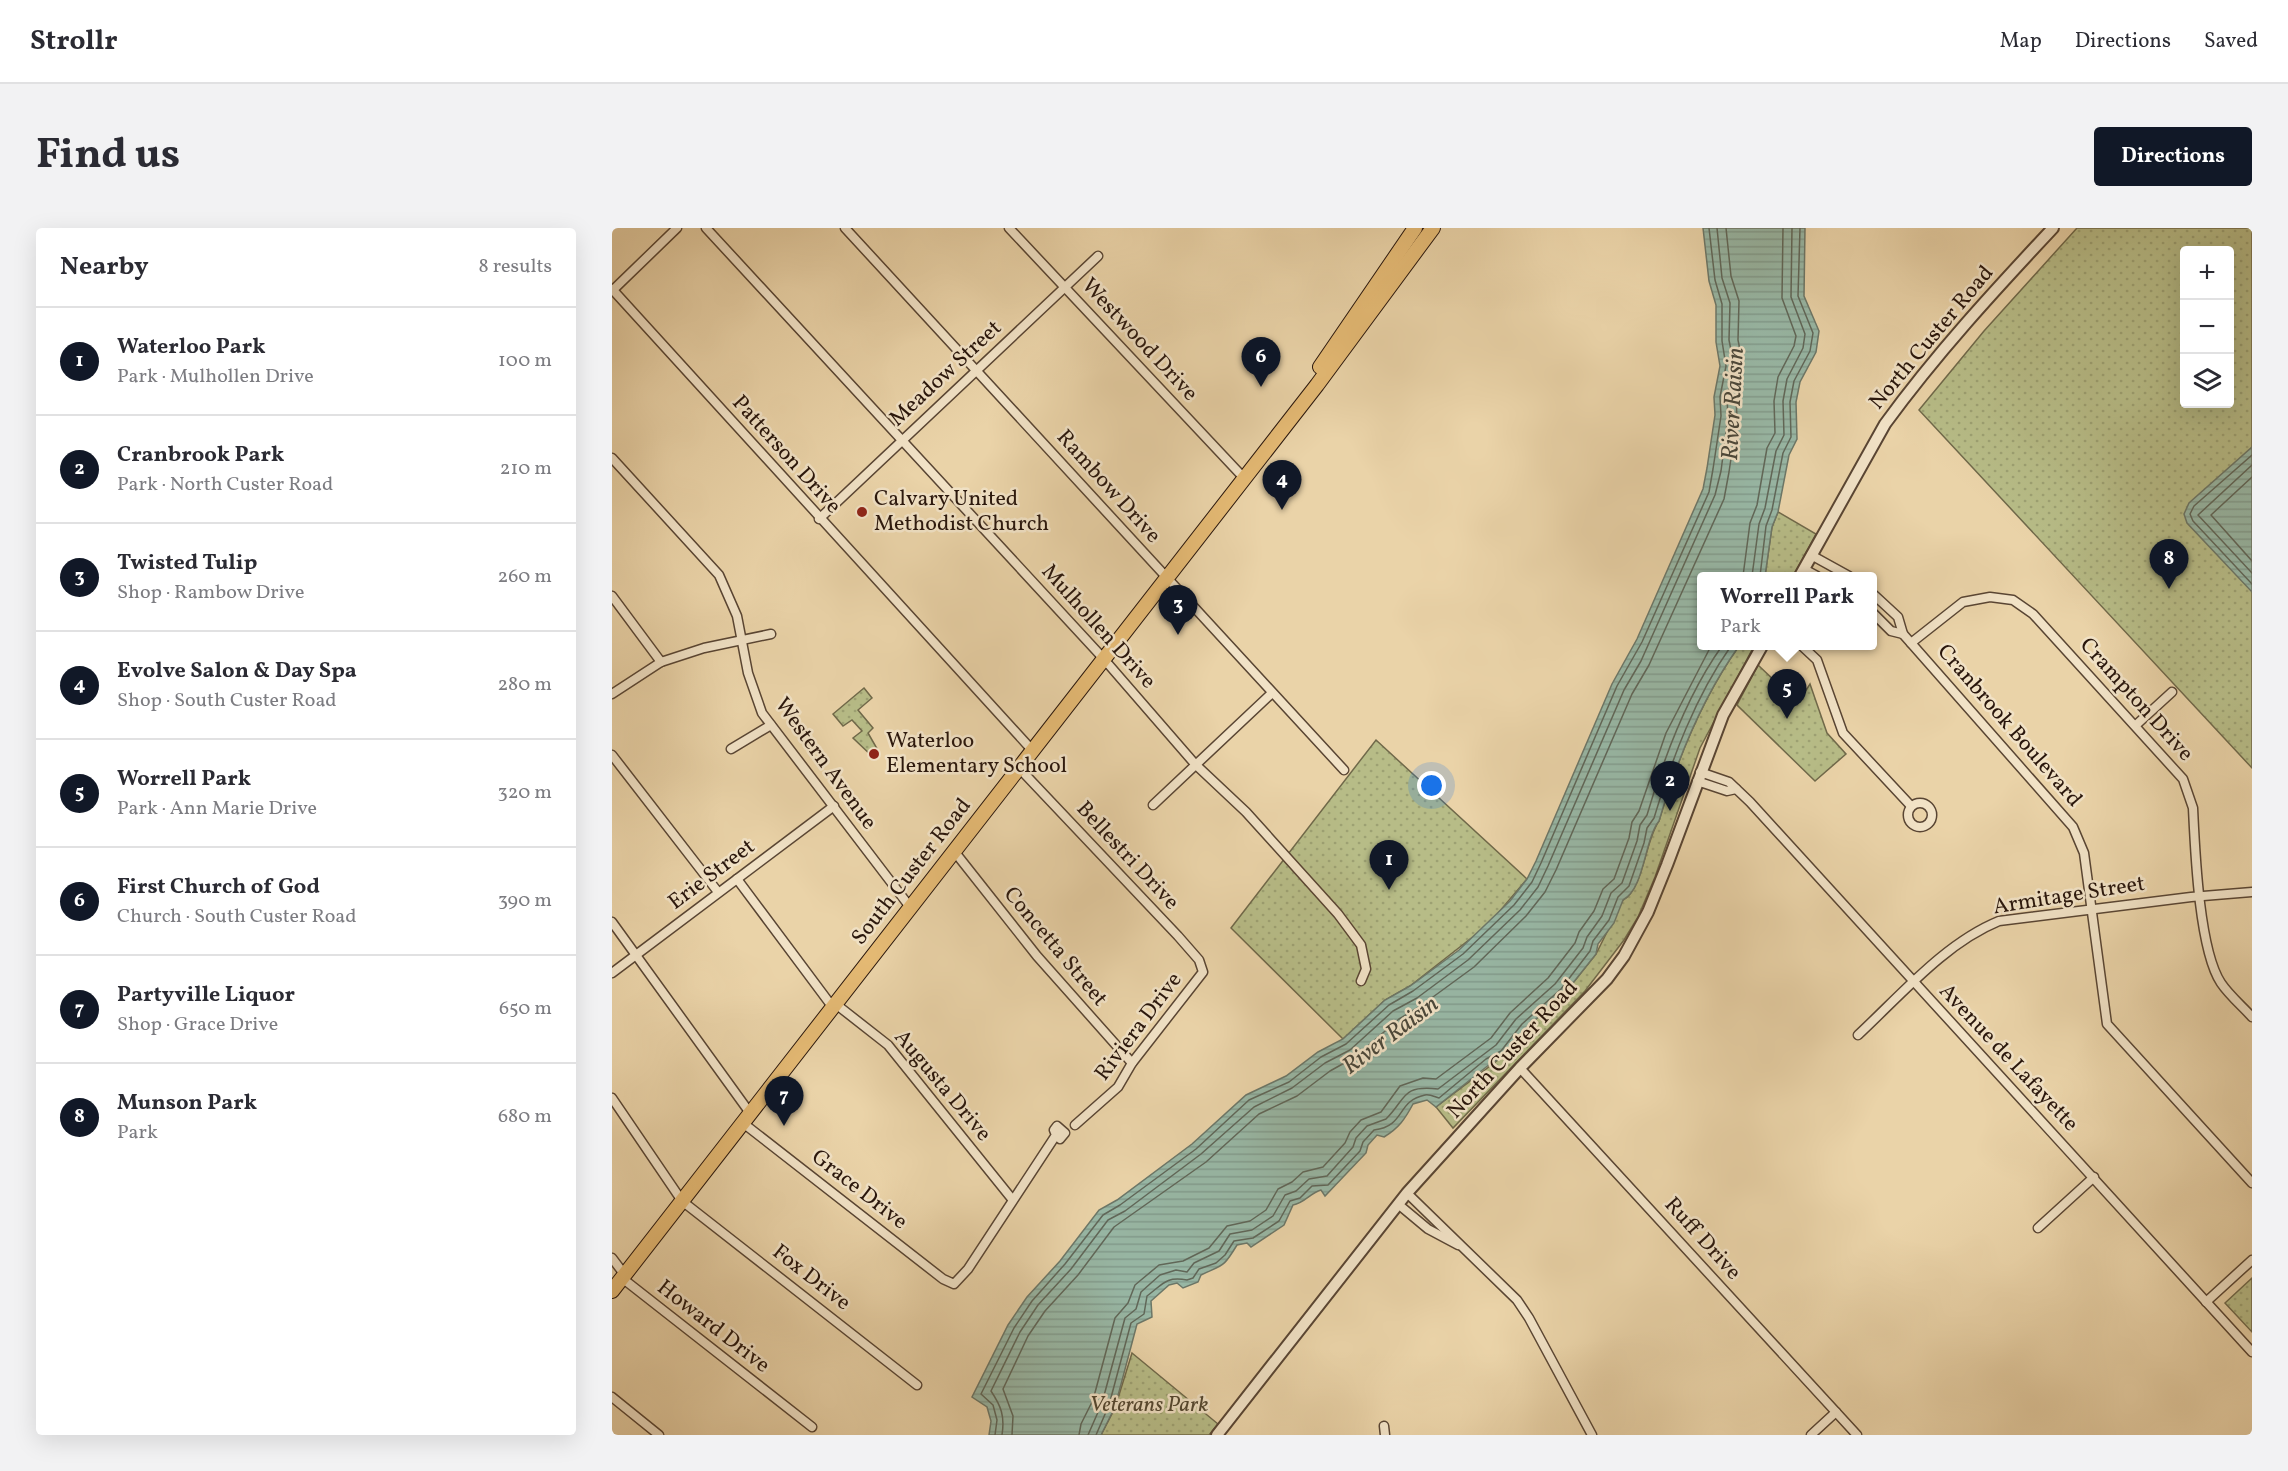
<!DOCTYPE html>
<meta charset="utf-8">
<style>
:root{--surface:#fff;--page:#f2f2f3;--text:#2b2b33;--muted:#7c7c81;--line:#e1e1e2;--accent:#111827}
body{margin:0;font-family:Vollkorn,serif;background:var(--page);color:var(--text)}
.controls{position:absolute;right:18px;top:18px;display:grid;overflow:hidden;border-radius:6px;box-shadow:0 6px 24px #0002}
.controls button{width:54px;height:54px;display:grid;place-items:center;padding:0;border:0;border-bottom:2px solid var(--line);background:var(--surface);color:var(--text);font:30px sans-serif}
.you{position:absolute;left:820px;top:558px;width:21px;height:21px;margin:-15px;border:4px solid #fff;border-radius:50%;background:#1a73e8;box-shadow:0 0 0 9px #1a73e833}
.badge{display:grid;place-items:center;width:39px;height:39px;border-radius:50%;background:var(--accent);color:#fff;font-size:20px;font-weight:700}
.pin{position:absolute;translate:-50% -50px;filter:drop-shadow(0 2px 3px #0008)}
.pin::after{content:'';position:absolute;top:32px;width:21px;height:18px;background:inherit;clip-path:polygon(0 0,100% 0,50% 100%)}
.popup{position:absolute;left:1085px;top:344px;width:180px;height:78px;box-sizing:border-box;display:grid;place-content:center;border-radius:6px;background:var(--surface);filter:drop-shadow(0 2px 4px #0005);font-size:20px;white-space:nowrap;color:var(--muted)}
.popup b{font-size:22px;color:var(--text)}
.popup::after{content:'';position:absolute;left:50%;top:100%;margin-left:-12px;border:12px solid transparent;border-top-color:var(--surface)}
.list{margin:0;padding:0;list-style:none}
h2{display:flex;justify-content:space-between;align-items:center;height:78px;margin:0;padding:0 24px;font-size:26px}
h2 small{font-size:20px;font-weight:400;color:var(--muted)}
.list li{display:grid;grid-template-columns:39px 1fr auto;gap:18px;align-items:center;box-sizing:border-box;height:108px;padding:0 24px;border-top:2px solid var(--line)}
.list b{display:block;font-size:22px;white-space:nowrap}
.list p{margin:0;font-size:20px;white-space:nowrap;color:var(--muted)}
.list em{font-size:20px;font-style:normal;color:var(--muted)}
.icon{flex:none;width:33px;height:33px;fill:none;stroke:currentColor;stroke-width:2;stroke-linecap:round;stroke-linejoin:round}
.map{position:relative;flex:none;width:1640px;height:1207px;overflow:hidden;border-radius:6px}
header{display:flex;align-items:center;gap:36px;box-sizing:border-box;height:84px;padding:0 30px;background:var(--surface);border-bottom:2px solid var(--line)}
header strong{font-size:28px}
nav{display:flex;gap:33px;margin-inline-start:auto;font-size:21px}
.intro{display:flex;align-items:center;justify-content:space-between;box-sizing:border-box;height:144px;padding:0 36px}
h1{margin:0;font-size:42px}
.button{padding:15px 27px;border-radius:6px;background:var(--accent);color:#fff;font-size:21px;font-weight:700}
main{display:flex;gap:36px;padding:0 36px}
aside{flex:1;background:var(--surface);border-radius:6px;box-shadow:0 6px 24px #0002}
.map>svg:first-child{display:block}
</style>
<header>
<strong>Strollr</strong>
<nav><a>Map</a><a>Directions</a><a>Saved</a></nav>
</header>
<div class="intro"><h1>Find us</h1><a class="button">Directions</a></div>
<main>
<aside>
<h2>Nearby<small>8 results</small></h2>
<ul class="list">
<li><span class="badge">1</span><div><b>Waterloo Park</b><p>Park · Mulhollen Drive</p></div><em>100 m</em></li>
<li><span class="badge">2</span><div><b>Cranbrook Park</b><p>Park · North Custer Road</p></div><em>210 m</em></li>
<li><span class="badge">3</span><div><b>Twisted Tulip</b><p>Shop · Rambow Drive</p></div><em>260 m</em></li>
<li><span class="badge">4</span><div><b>Evolve Salon &amp; Day Spa</b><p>Shop · South Custer Road</p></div><em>280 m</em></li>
<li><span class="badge">5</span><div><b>Worrell Park</b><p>Park · Ann Marie Drive</p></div><em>320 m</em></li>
<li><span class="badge">6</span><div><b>First Church of God</b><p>Church · South Custer Road</p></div><em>390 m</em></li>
<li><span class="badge">7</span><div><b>Partyville Liquor</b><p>Shop · Grace Drive</p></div><em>650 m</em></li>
<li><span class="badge">8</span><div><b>Munson Park</b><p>Park</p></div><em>680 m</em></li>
</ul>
</aside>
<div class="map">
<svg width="1640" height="1207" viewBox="0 0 1640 1207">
<defs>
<pattern id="park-dots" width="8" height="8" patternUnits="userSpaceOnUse" patternTransform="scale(1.5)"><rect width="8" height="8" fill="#b7bc87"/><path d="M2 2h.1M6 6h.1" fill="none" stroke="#9da173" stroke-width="1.8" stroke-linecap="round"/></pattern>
<pattern id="water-rules" width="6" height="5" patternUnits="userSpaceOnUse" patternTransform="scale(1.5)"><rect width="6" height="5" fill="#98b8a6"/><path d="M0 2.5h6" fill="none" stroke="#839d8e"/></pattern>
</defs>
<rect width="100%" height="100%" fill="#ead3a8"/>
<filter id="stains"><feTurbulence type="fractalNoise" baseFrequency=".00333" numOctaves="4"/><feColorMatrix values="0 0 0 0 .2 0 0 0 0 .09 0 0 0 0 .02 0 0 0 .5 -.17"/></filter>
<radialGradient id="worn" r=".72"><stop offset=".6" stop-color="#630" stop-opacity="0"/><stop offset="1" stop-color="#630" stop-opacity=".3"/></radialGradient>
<g fill="url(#park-dots)" stroke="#70694a" stroke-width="1.5" fill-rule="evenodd">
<path d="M1465 0H1640V540L1307 182 1372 103ZM1572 22H1618V176H1572Z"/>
<path d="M1166 284 1204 306 1181 348H1153L1160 299Z"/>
<path d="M1127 418H1142L1088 520 1043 649 1026 689 1012 712 973 763 841 900 824 879 886 832 910 809 914 800 953 765 984 726 1011 672C1032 660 1033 612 1047 593 1065 532 1090 470 1127 418Z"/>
<path d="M1146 437 1186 475 1198 456 1215 505 1234 526 1203 553 1125 477Z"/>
<path d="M252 460 260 470 246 482 261 500 256 505 267 524 261 529 241 510 250 503 240 492 231 498 221 486Z"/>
<path d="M764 512 915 651 876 697 798 758 773 772 731 811 619 700Z"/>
<path d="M1640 1050V1104L1613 1075Z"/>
<path d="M520 1125 606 1196 597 1207H489L503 1180Z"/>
</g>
<g fill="url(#water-rules)" stroke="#6c7768" stroke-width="1.5">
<path d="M1091 0H1193L1192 68 1207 103 1204 124 1188 154 1184 174 1185 211 1177 227 1166 284 1160 299 1153 348H1090V418H1127C1090 470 1065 532 1047 593 1032 612 1033 660 1011 672L1002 695 986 716 984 726 953 765 914 800 910 809 893 827 878 836 824 879 815 872 801 876C793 891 787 900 772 909L765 907 756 917 754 925 713 968 709 962C698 965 693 975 681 977L672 997 639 1019 635 1015 625 1017C611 1040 612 1036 589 1047L586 1054 571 1060 565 1055 557 1057 539 1073 540 1089 525 1096 503 1179 489 1207H377L379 1193 375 1179 360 1169 396 1097 415 1069 448 1033 487 982 505 972 580 916 634 867 674 848 706 824 731 811 773 772 798 758 847 722 898 673 915 651 924 633 1000 456 1025 411 1091 261 1095 240 1103 187 1102 169 1108 138 1104 114V77L1097 53Z"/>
<path d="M1640 219V364L1575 295 1572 286 1577 275Z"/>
</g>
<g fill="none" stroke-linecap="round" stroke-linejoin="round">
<g stroke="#606759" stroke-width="1.5">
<path d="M1640 227 1582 278 1578 286 1581 293 1640 356"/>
<path d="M1640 237 1586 287 1640 345"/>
<path d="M1640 249 1599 287 1640 333"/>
<path d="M1131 348 1138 295 1145 277 1155 220 1163 205 1162 173 1166 149 1182 118 1184 108 1170 70 1171 0"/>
<path d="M1140 348 1147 296 1153 280 1164 223 1172 207 1171 173 1175 151 1191 120 1193 106 1179 69 1180 0"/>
<path d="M1148 348 1154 298 1160 282 1171 225 1179 209 1178 174 1182 153 1198 123 1201 105 1186 68 1188 0"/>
<path d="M383 1207 385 1192 381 1177 369 1166 402 1100 420 1073 453 1036 491 987 508 977 584 921 637 872 677 854 709 829 734 816 777 777 801 763 851 726 902 677 920 654 929 635 1005 458 1030 414 1097 264 1101 241 1109 188 1108 169 1114 138 1110 113V76L1103 52 1097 0"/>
<path d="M390 1207C393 1188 389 1178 379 1163L408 1104 426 1077 459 1041 496 992 513 983 589 926 642 879 680 860 713 835 738 822 781 783 805 770 856 732 908 682 926 659 936 638 1012 462 1029 433 1103 267 1109 243 1116 189 1115 170 1122 137 1117 112 1118 75 1110 50 1105 0"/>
<path d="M400 1207 401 1188 391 1161 416 1108 433 1083 466 1047 502 999 594 934 647 886 685 868 718 843 743 829 787 791 810 777 862 739 914 688 933 664 944 642 1020 466 1037 437 1112 271 1117 244 1125 190 1124 170 1131 137 1126 112 1127 73 1119 48 1114 0"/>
<path d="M467 1207 469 1196 481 1172 503 1090 516 1075 523 1057 547 1037 571 1033 597 1020 615 998 638 993 654 982 666 961 680 954 691 944 711 939 733 915 738 904 749 892 769 884 788 858 811 850 824 851 879 810 898 785 936 750 963 715 967 704 982 683 991 661 1002 651 1017 610 1020 594 1027 583 1054 505 1099 418"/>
<path d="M476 1207 490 1175 513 1090 524 1081 529 1064 548 1047 564 1042 575 1044 582 1035 607 1023 618 1006 640 1002 661 988 673 967 684 963 697 951 715 948 741 919 744 910 755 898 774 891C795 870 789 857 826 861L884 817 904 791 943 756 971 720 975 709 990 688 999 665 1010 655 1025 613 1028 597 1035 587C1052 529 1075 467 1110 418"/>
<path d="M484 1207 497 1177 519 1095 532 1086 535 1068C551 1056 554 1048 575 1052L581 1050 587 1041 604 1035 613 1027 622 1013 641 1010 667 993 678 973 688 970 700 958 716 957 748 923 751 914 762 902C794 898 784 873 813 867 818 866 823 869 827 870L874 831 889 823 910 796 949 761 978 723 981 713 997 692 1006 669 1017 658 1032 615 1035 600 1042 590C1060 531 1083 469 1119 418"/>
</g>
<g stroke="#594533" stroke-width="11">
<g id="minor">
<path d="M94 0 491 430 583 536 634 584 726 686 749 717 754 741 749 753"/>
<path d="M233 0 732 542"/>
<path d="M397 0 631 249"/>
<path d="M0 61 420 522"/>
<path d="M1 62 65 0"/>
<path d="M0 230 107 347 125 388 136 445 150 485 298 679"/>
<path d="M207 291 486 28"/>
<path d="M1199 327 1237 348"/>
<path d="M1192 341 1205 348"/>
<path d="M1260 365 1286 389 1291 406"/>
<path d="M0 368 49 434"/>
<path d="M1260 384 1279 403 1291 406 1299 415 1461 599 1472 625 1495 796 1640 955"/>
<path d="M1299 415 1351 374 1378 369 1401 372 1421 386 1571 551 1581 580C1583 622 1587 722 1609 755 1617 767 1630 778 1640 789"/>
<path d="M1190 418 1205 432 1231 505 1299 578"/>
<path d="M0 466 49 434 92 420 159 406"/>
<path d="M1524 497 1560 464"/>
<path d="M119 521 159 497"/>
<path d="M0 527 106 664"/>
<path d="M407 540 566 708 587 732 591 744 520 835 506 859 463 897"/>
<path d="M1088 544 1117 554 1138 574 1640 1124"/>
<path d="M1085 553 1115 563 1124 561"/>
<circle cx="1308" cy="587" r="12"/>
<path d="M541 577 660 465"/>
<path d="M342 623 425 728 520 835"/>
<path d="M125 651 222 781"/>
<path d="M0 694 138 885"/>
<path d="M0 745 222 578"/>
<path d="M225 777 276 817 400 971"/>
<path d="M1246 807C1289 767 1333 715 1387 693L1579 669 1640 664"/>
<path d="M908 840 1245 1207"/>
<path d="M0 870 70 973 305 1157"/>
<path d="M131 895 331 1051 342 1056 356 1041 444 907 448 911 453 905 445 898 442 902 444 907"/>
<path d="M795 965 905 1072 917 1090 980 1207"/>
<path d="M786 976 816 1001 846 1017"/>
<path d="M1426 1000 1482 949"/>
<path d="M0 1030 12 1046"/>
<path d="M10 1050 200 1199"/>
<path d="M1594 1074 1640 1032"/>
<path d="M0 1169 47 1207"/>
<path d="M772 1198 773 1207"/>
<path d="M1199 1207 1224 1184"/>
</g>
</g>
<g stroke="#594533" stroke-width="14">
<g id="tertiary">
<path d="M1188 348 1273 196C1324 126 1382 63 1441 0"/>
<path d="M605 1207 795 965 908 840 995 751 1012 728 1036 684 1055 637 1111 487 1150 418"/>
</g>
</g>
<g stroke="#29160c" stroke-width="16">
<g id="primary">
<path d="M708 139 803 0"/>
<path d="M0 1063 705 157 821 0"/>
</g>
</g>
<use href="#minor" stroke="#f1e2c6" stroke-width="8"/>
<use href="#tertiary" stroke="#f1e2c6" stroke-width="10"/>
<use href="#primary" stroke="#e5ba74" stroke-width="14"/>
</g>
<g fill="#8f2418" stroke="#f1e2c6" stroke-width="2">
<circle cx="250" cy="284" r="6"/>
<circle cx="262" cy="526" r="6"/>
</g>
<g text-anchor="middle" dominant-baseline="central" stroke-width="5" stroke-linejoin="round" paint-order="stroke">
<g font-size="22" fill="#29160c" stroke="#f1e2c6">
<text transform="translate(1320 110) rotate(-50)">North Custer Road</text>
<text transform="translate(527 112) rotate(47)">Westwood Drive</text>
<text transform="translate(334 146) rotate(-43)">Meadow Street</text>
<text transform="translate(174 227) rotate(48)">Patterson Drive</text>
<text transform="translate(496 259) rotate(48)">Rambow Drive</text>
<text transform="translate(486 399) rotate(48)">Mulhollen Drive</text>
<text transform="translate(1524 472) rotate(48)">Crampton Drive</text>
<text transform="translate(1397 498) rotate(49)">Cranbrook Boulevard</text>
<text transform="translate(213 536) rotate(54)">Western Avenue</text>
<text transform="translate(515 628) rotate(47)">Bellestri Drive</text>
<text transform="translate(300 644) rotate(-52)">South Custer Road</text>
<text transform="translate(100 647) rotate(-37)">Erie Street</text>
<text transform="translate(1457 668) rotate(-9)">Armitage Street</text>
<text transform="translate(443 719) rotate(50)">Concetta Street</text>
<text transform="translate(527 799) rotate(-53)">Riviera Drive</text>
<text transform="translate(901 822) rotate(-47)">North Custer Road</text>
<text transform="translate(1396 830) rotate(47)">Avenue de Lafayette</text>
<text transform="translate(330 858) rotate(50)">Augusta Drive</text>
<text transform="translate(247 962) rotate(38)">Grace Drive</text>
<text transform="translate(1090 1011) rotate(48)">Ruff Drive</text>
<text transform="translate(199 1050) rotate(38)">Fox Drive</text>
<text transform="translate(101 1099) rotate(38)">Howard Drive</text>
</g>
<g font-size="22" fill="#29160c" stroke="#f1e2c6" text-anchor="start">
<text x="262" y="271">Calvary United<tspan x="262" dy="25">Methodist Church</tspan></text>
<text x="274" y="513">Waterloo<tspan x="274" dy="25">Elementary School</tspan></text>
</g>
<g font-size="22" font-style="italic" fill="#544831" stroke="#f1e2c6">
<text x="537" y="1177">Veterans Park</text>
</g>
<g font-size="24" font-style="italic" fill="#4a473a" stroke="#f1e2c6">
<text transform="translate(1122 176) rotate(-87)">River Raisin</text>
<text transform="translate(779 808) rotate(-37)">River Raisin</text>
</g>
</g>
<rect width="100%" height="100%" filter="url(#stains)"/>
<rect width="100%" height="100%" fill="url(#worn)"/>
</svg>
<div class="controls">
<button>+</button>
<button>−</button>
<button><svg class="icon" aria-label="layers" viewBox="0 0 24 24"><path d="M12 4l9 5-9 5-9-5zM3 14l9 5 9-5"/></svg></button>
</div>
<div class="you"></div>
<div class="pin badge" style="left:777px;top:662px">1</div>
<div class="pin badge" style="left:1058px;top:583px">2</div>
<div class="pin badge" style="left:566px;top:407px">3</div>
<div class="pin badge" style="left:670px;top:282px">4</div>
<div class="pin badge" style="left:1175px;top:491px">5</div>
<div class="popup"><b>Worrell Park</b>Park</div>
<div class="pin badge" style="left:649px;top:159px">6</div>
<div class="pin badge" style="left:172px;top:898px">7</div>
<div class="pin badge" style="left:1557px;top:361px">8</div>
</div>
</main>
